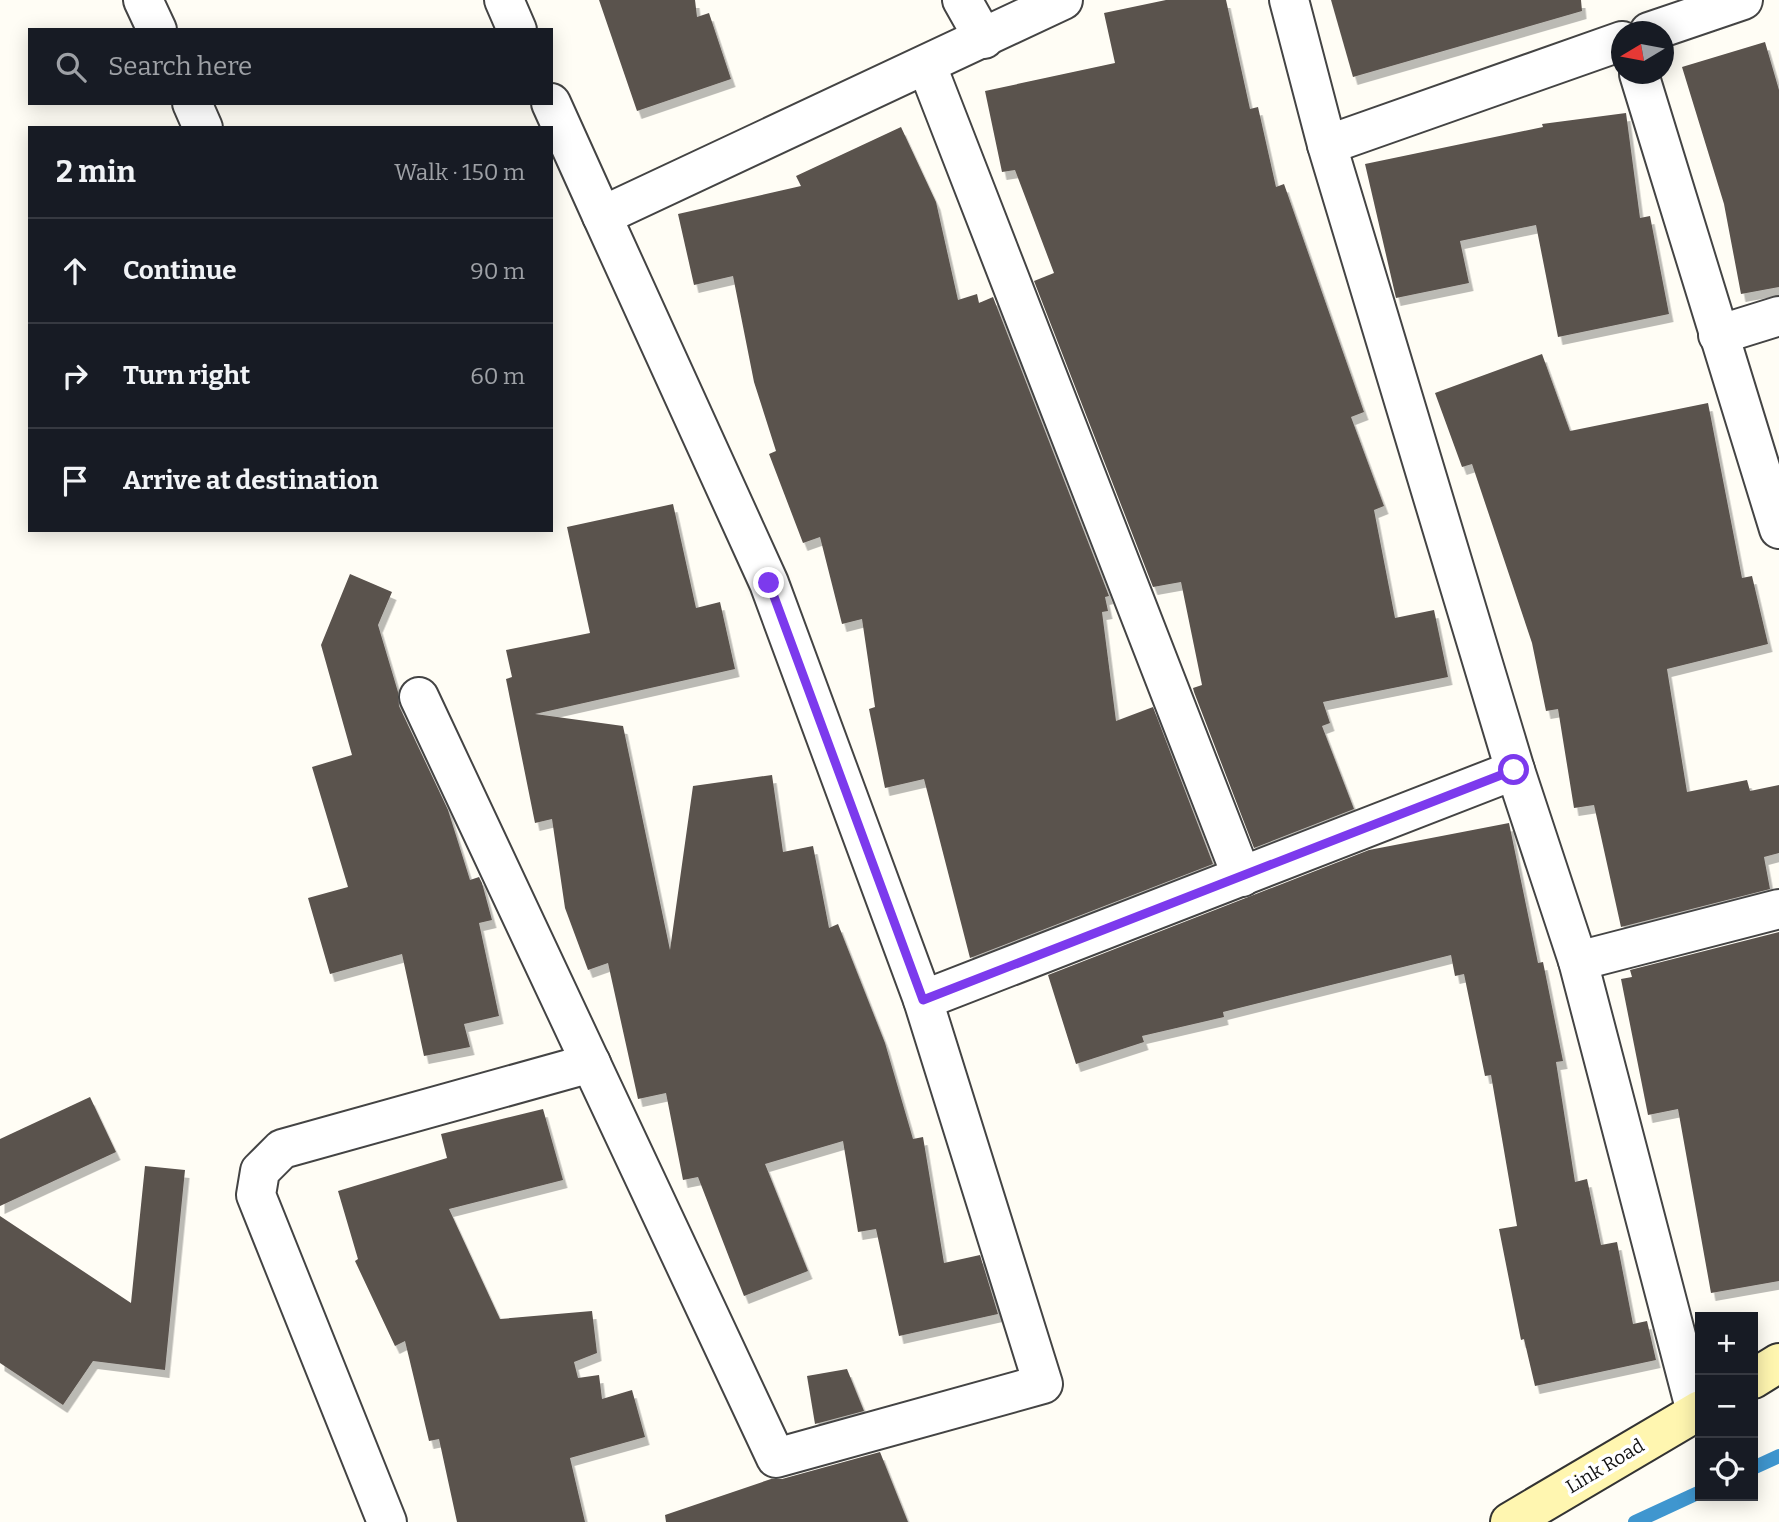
<!DOCTYPE html>
<meta charset="utf-8">
<style>
:root{--surface:#171b24;--page:#242831;--text:#f1f3f6;--muted:#9ea1a6;--line:#363941}
body{margin:0;font-family:Bitter,serif;background:var(--page);color:var(--text)}
.controls{position:absolute;right:21px;bottom:21px;display:grid;overflow:hidden;border-radius:0px;box-shadow:0 4px 18px #0003}
.controls button{width:63px;height:63px;display:grid;place-items:center;padding:0;border:0;border-bottom:2px solid var(--line);background:var(--surface);color:var(--text);font:35px sans-serif}
.compass{position:absolute;left:1611px;top:21px;width:63px;height:63px;border-radius:50%;background:var(--surface);box-shadow:0 4px 18px #0003;rotate:260deg}
.stop{position:absolute;width:21px;height:21px;margin:-16px;border:5px solid #7c3aed;border-radius:50%;background:#fff}
.stop.end{background:#7c3aed;border-color:#fff;box-shadow:0 2px 7px #0008}
.list{margin:0;padding:0;list-style:none}
h2{display:flex;justify-content:space-between;align-items:center;height:91px;margin:0;padding:0 28px;font-size:30px}
h2 small{font-size:23px;font-weight:400;color:var(--muted)}
.list li{display:grid;grid-template-columns:46px 1fr auto;gap:21px;align-items:center;box-sizing:border-box;height:105px;padding:0 28px;border-top:2px solid var(--line)}
.list b{display:block;font-size:26px;white-space:nowrap}
.list em{font-size:23px;font-style:normal;color:var(--muted)}
.icon{flex:none;width:38px;height:38px;fill:none;stroke:currentColor;stroke-width:2;stroke-linecap:round;stroke-linejoin:round}
.map{position:relative;flex:none;width:1779px;height:1522px;overflow:hidden}
.search{position:absolute;background:var(--surface);box-shadow:0 4px 18px #0003;left:28px;top:28px;width:525px;height:77px;display:flex;align-items:center;gap:18px;box-sizing:border-box;padding:0 24px;border-radius:0px;color:var(--muted);font-size:26px}
.panel{position:absolute;background:var(--surface);box-shadow:0 4px 18px #0003;left:28px;top:126px;width:525px;height:406px;border-radius:0px}
.map>svg:first-child{display:block}
</style>
<div class="map">
<svg width="1779" height="1522" viewBox="0 0 1779 1522">
<defs>
<filter id="shadow"><feDropShadow dx="4.5" dy="8" stdDeviation="0" flood-color="#0004"/></filter>
</defs>
<rect width="100%" height="100%" fill="#fffdf5"/>
<g fill="none" stroke-linecap="round" stroke-linejoin="round">
<g stroke="#3f96cf" stroke-width="14">
<path d="M1753 1468 1779 1456"/>
<path d="M1635 1522 1700 1492"/>
</g>
</g>
<g fill="#5a524d" filter="url(#shadow)">
<path d="M599 0H695L697 17 709 13 731 79 637 111Z"/>
<path d="M1166 0H1226L1250 109 1258 107 1276 187 1284 184 1364 412 1351 417 1384 506 1374 510 1395 618 1434 610 1448 677 1323 702 1330 723 1322 726 1354 809 1254 848 1194 692 1193 688 1202 685 1181 582 1153 587 1034 281 1054 273 1015 170 1002 172 985 91 1115 63 1104 13Z"/>
<path d="M1331 0H1581L1582 11 1353 77Z"/>
<path d="M1765 42 1779 90V287L1741 294 1724 204 1682 67Z"/>
<path d="M1626 113 1640 218 1650 216 1669 314 1558 337 1536 225 1460 241 1469 283 1396 298 1365 164 1543 127 1542 124Z"/>
<path d="M901 127 936 202 958 300 977 294 979 303 993 297 1109 596 1105 597 1108 611 1102 612 1116 721 1153 707 1213 864 970 958 924 779 885 788 869 709 875 707 862 619 842 624 820 537 803 543 769 454 776 451 754 382 733 276 694 285 678 214 801 186 796 176Z"/>
<path d="M1542 354 1570 431 1708 403 1742 578 1752 576 1768 644 1667 669 1687 792 1747 780 1750 791 1779 785V853L1764 857 1770 889 1621 927 1594 805 1574 808 1558 709 1546 711 1532 643 1472 464 1462 467 1435 393Z"/>
<path d="M673 504 696 608 720 602 735 669 535 714 623 726 670 950 693 786 772 775 783 852 813 846 829 928 838 924 885 1043 913 1139 923 1137 944 1263 980 1255 998 1314 899 1336 876 1229 858 1232 843 1141 765 1164 808 1271 744 1296 698 1177 683 1180 666 1093 638 1099 608 963 588 970 565 908 552 819 535 823 506 679 512 677 506 650 590 633 567 527Z"/>
<path d="M350 574 392 592 378 625 398 692 399 706 448 810 470 880 479 877 482 883 492 920 479 923 499 1016 464 1024 470 1047 424 1056 402 954 330 974 308 898 348 887 312 767 352 755 321 645Z"/>
<path d="M1509 823 1538 963 1543 962 1563 1061 1556 1062 1575 1182 1587 1179 1601 1245 1617 1242 1633 1324 1647 1321 1656 1360 1535 1386 1524 1339 1521 1340 1499 1229 1517 1226 1491 1075 1485 1076 1464 974 1455 976 1451 955 1223 1012 1224 1017 1142 1036 1144 1042 1076 1064 1048 975 1369 850Z"/>
<path d="M1779 932V1281L1711 1293 1678 1109 1648 1115 1621 979 1632 977 1630 970Z"/>
<path d="M90 1097 116 1152 0 1206V1139Z"/>
<path d="M543 1109 563 1180 449 1209 500 1319 592 1311 597 1353 574 1362 578 1378 599 1375 602 1399 632 1390 645 1437 570 1458 585 1522H457L439 1439 429 1441 405 1341 395 1346 355 1261 358 1259 338 1191 447 1158 441 1134Z"/>
<path d="M145 1166 185 1170 165 1370 93 1361 63 1405 0 1363V1216L131 1303Z"/>
<path d="M847 1369 864 1411 815 1424 807 1376Z"/>
<path d="M880 1452 908 1522H666L665 1515 771 1479H782Z"/>
</g>
<g fill="none" stroke-linecap="round" stroke-linejoin="round">
<g stroke="#444" stroke-width="42">
<g id="street">
<path d="M143 0 157 30"/>
<path d="M504 0 517 30"/>
<path d="M962 0 984 39"/>
<path d="M1289 0 1327 145 1515 770 1578 961 1696 1412"/>
<path d="M1649 32 1743 0"/>
<path d="M927 66 1242 877"/>
<path d="M1639 74 1779 529"/>
<path d="M192 103 203 128"/>
<path d="M551 103 602 216 1063 0"/>
<path d="M1327 145 1622 41"/>
<path d="M602 216 769 583 923 1000 1515 770"/>
<path d="M1718 335 1779 316"/>
<path d="M419 697 776 1458 1043 1384 923 1000"/>
<path d="M1578 961 1779 909"/>
<path d="M387 1522 256 1195 260 1171 282 1149 591 1063"/>
</g>
</g>
<g stroke="#333" stroke-width="42">
<g id="secondary">
<path d="M1753 1379 1779 1363"/>
<path d="M1510 1522 1700 1410"/>
</g>
</g>
<use href="#street" stroke="#fff" stroke-width="38"/>
<use href="#secondary" stroke="#fff6b0" stroke-width="38"/>
</g>
<g fill="none" stroke-linecap="round" stroke-linejoin="round">
<path stroke="#7c3aed" stroke-width="9" d="M769 583 923 1000 1514 770"/>
</g>
<g text-anchor="middle" dominant-baseline="central" stroke-width="7" stroke-linejoin="round" paint-order="stroke">
<g font-size="19" fill="#111" stroke="#fff">
<text transform="translate(1605 1466) rotate(-31)">Link Road</text>
</g>
</g>
</svg>
<div class="controls">
<button>+</button>
<button>−</button>
<button><svg class="icon" aria-label="locate" viewBox="0 0 24 24"><circle cx="12" cy="12" r="6"/><path d="M12 2v4M12 18v4M2 12h4M18 12h4"/></svg></button>
</div>
<svg class="compass" viewBox="-18 -18 36 36"><path d="M0-13l5 13h-10z" fill="#e53935"/><path d="M0 13l5-13h-10z" fill="#9ea1a6"/></svg>
<div class="stop" style="left:1514px;top:770px"></div>
<div class="stop end" style="left:769px;top:583px"></div>
<div class="search"><svg class="icon" aria-label="search" viewBox="0 0 24 24"><circle cx="10" cy="10" r="6"/><path d="M15 15l6 6"/></svg>Search here</div>
<section class="panel">
<h2>2 min<small>Walk · 150 m</small></h2>
<ul class="list">
<li><svg class="icon" aria-label="ahead" viewBox="0 0 24 24"><path d="M12 20V5M6 11l6-6 6 6"/></svg><div><b>Continue</b></div><em>90 m</em></li>
<li><svg class="icon" aria-label="right" viewBox="0 0 24 24"><path d="M7 20v-9h11M14 6l5 5-5 5"/></svg><div><b>Turn right</b></div><em>60 m</em></li>
<li><svg class="icon" aria-label="arrive" viewBox="0 0 24 24"><path d="M6 21V4h12l-3 4 3 4H6"/></svg><div><b>Arrive at destination</b></div></li>
</ul>
</section>
</div>
